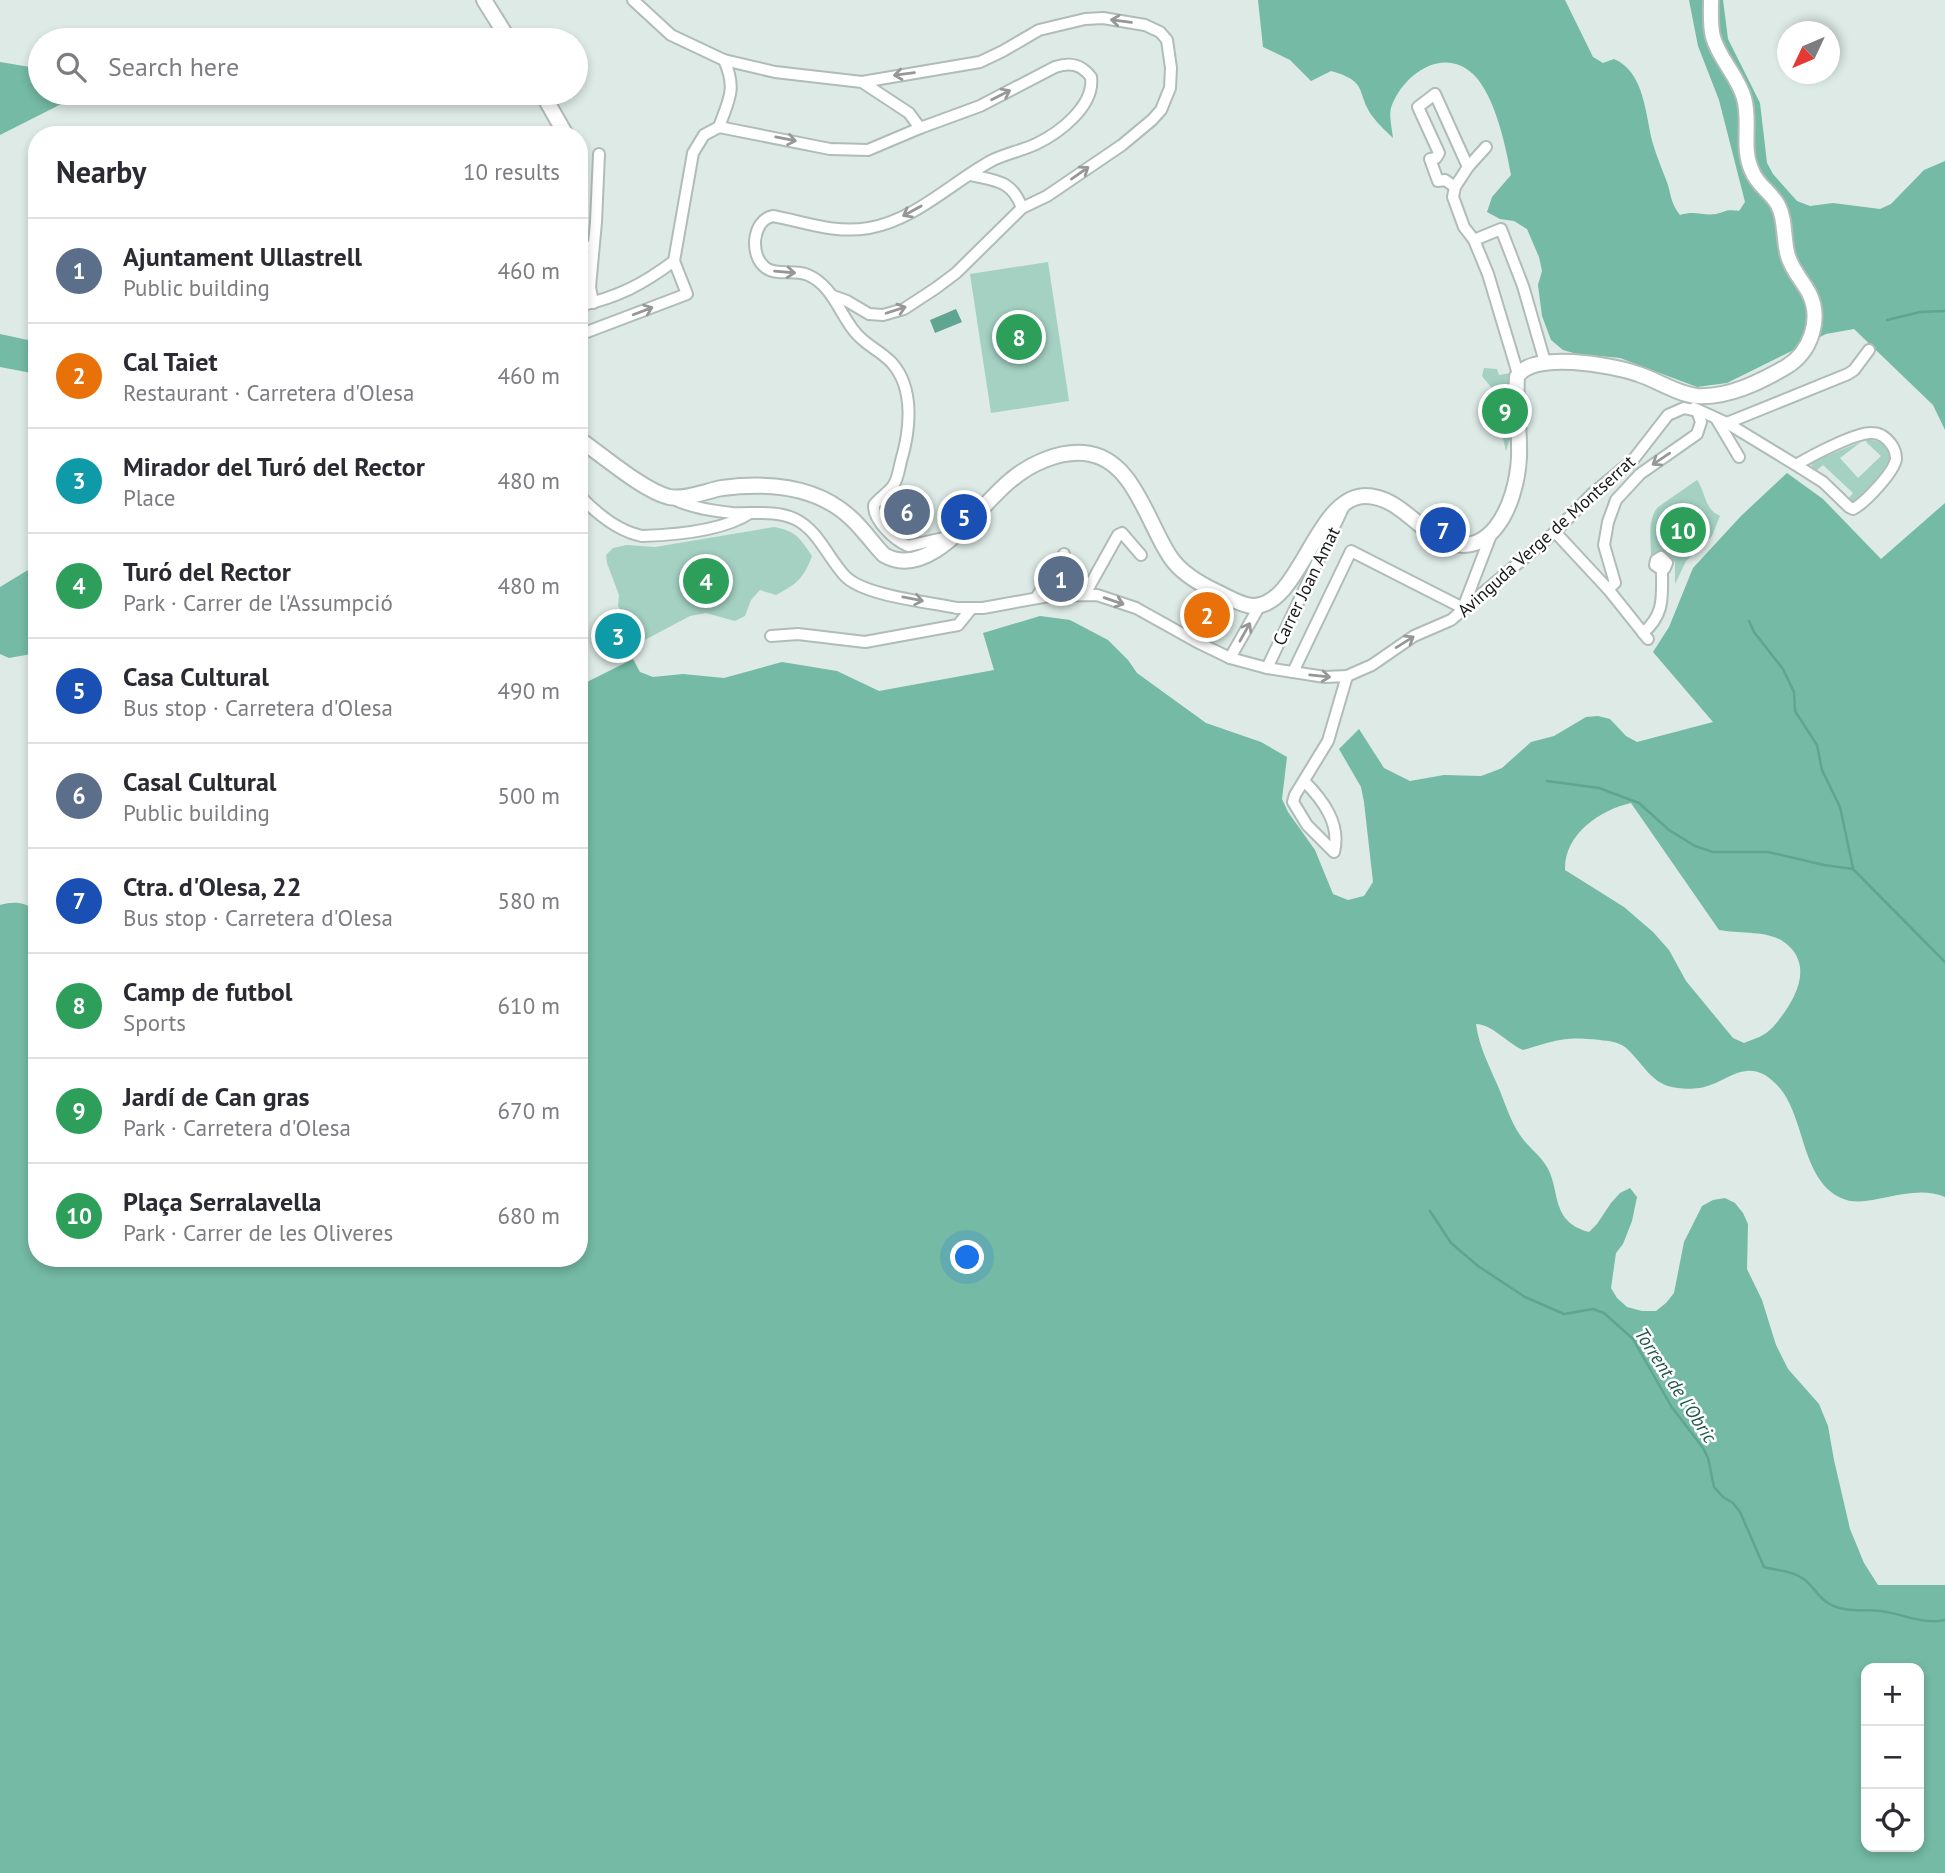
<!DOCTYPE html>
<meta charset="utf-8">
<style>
:root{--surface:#fff;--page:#f2f2f3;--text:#2b2b33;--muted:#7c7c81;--line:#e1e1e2;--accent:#c03c81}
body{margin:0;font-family:"PT Sans",sans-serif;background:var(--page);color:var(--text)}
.controls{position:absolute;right:21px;bottom:21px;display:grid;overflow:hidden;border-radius:14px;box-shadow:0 4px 10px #0003}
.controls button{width:63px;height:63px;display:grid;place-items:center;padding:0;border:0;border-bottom:2px solid var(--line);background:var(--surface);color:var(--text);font:35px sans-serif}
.compass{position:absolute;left:1777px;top:21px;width:63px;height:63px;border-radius:50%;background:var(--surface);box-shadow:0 4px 10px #0003;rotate:226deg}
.you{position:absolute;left:968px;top:1258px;width:24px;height:24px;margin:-18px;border:5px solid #fff;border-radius:50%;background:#1a73e8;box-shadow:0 0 0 10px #1a73e833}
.badge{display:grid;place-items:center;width:46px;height:46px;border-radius:50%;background:var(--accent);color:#fff;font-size:23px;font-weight:700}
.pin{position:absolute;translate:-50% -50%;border:4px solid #fff;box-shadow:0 2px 7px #0006}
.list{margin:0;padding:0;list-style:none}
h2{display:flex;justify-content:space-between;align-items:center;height:91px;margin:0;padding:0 28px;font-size:30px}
h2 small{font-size:23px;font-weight:400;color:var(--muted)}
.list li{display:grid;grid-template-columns:46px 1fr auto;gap:21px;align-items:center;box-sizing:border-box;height:105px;padding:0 28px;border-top:2px solid var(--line)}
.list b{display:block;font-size:26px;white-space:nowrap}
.list p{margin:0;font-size:23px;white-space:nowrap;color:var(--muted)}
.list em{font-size:23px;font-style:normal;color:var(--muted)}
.icon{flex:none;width:38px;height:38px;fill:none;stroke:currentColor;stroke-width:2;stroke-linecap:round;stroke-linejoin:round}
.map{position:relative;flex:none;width:1945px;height:1873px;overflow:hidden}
.search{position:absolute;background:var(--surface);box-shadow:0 4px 10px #0003;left:28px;top:28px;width:560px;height:77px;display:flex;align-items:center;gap:18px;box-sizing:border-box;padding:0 24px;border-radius:38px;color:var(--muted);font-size:26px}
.panel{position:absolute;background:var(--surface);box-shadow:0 4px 10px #0003;left:28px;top:126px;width:560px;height:1141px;border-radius:28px}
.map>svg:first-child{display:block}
</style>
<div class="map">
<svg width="1945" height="1873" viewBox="0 0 1945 1873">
<rect width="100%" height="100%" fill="#ddeae5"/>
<g fill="#a4d1c2">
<path d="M1048 262 1069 401 991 413 970 274Z"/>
<path d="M1484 368 1497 369 1499 375 1511 373 1512 432 1506 451 1491 387 1482 376Z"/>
<path d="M1867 439 1881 442C1886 446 1889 449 1890 456 1890 468 1862 498 1852 503L1848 499 1853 493 1823 465 1816 471 1811 465 1814 461 1861 442 1840 458 1858 478 1881 456 1866 442Z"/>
<path d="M1697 480C1706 493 1704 509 1720 516L1712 536 1686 561 1675 584V562L1664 555H1651C1651 539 1647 520 1658 507Z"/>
<path d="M774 527C796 531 800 538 812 556 804 578 797 584 776 595L760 590 751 600 745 616 735 621 706 613 690 616 641 642 618 606 619 595 607 563 606 555 613 548 627 545 655 547Z"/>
</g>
<g fill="#74baa4" fill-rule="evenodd">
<path d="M1258 0H1565L1593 57 1603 63 1614 59C1645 72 1645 115 1653 144 1657 158 1663 171 1668 185 1671 197 1672 205 1680 215 1695 210 1702 216 1716 214 1727 212 1724 209 1739 211L1745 202 1719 100 1698 46 1689 0H1723L1728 39 1760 103 1767 163 1773 174 1797 201 1810 206 1833 203 1880 209 1891 204 1924 170 1945 161V430L1933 405 1854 329 1826 334 1727 383 1697 387 1620 358 1577 354 1563 350 1551 340 1542 316 1538 285 1542 271 1539 257 1527 229 1514 221 1500 219 1487 212 1492 197 1511 175C1506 147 1495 95 1473 74 1443 46 1404 74 1392 105 1388 114 1392 128 1393 138 1386 131 1379 125 1373 117 1355 92 1370 82 1331 71L1311 81 1290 60 1263 47Z"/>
<path d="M0 62 36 68 40 71V93H83L0 135Z"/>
<path d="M0 334 37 342V374L0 367Z"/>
<path d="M1787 473 1823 499 1881 559 1945 503V1197C1908 1182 1868 1211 1841 1198 1800 1179 1806 1115 1777 1085 1747 1053 1727 1084 1699 1088 1693 1089 1684 1089 1678 1088 1651 1086 1643 1062 1625 1047 1618 1042 1609 1041 1600 1040 1564 1036 1557 1040 1523 1050 1506 1042 1493 1025 1476 1024 1479 1048 1491 1069 1500 1091 1506 1106 1511 1122 1520 1135 1527 1146 1538 1153 1545 1164 1562 1188 1548 1221 1589 1232L1597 1224 1611 1203 1620 1193 1630 1188 1637 1197 1632 1221 1623 1244 1616 1253 1611 1288 1617 1298 1627 1307 1642 1311H1656L1666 1303 1674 1293 1684 1242 1702 1206 1713 1200 1725 1198 1735 1203 1743 1213 1748 1224 1747 1269 1762 1300 1776 1345 1788 1369 1819 1404 1828 1426 1834 1460 1850 1529 1864 1563 1878 1585H1945V1873H0V905C15 901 24 902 37 911V1258H579V686L633 659 640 672 653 677 683 674 724 678 782 662 837 671 879 691 994 670 983 633 1040 616 1070 620 1108 640 1128 660 1137 673 1206 723 1261 742 1287 757 1282 799 1288 812 1315 850 1333 894 1348 900 1364 896 1373 882 1364 802 1361 787 1339 749 1359 729 1384 768 1410 781 1444 775 1481 776 1492 772 1502 768 1531 742 1554 736 1586 717 1598 716 1610 719 1626 736 1637 742 1713 722 1653 652 1669 627 1693 568 1741 516ZM1631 803 1719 930C1739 934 1767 930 1784 942 1817 966 1793 1004 1773 1027 1765 1036 1754 1039 1744 1043L1733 1038 1686 981 1669 950 1653 932 1624 907 1565 870C1564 834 1600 810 1631 803ZM1866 1668H1919V1847H1866Z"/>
<path d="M28 570 37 574V653L9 658 0 654V587Z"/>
</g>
<path fill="#5fa590" d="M956 309 962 322 935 333 930 320Z"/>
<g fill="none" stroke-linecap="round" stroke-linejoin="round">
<g stroke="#5fa590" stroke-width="2.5">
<path d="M1887 320 1920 312 1945 311"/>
<path d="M1749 621 1754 632 1783 669 1794 692 1795 711 1817 745 1822 770 1840 807 1853 868"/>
<path d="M1547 781 1599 788 1639 803 1669 830 1695 846 1713 852H1768L1824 865 1853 869 1945 962"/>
<path d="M1430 1211 1451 1243 1478 1266 1525 1297 1564 1314 1593 1309 1604 1313 1633 1339 1671 1406 1703 1448 1708 1458 1714 1487 1723 1497 1733 1503 1740 1512 1764 1567C1778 1571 1792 1570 1805 1580 1813 1586 1819 1598 1828 1603 1843 1613 1864 1609 1881 1611 1903 1614 1923 1625 1945 1620"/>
</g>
<g stroke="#b0bcb8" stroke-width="14">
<g id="street">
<path d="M633 0 671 35 724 60 775 72 862 82 980 62 1003 51 1039 30 1085 19 1103 18 1145 25 1160 32 1167 40 1171 68 1170 88 1161 110 1152 120 1122 145 1047 196 1022 208 956 273 936 288 904 309 883 315 869 314 847 301 833 296"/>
<path d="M862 82 909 113 920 128"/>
<path d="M719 127 830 149 868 150 920 128 980 106 1055 67C1070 62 1081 64 1091 77 1095 106 1059 133 1036 144 1021 151 1004 154 991 161 951 183 915 220 869 228 835 234 805 222 773 216 752 220 749 256 766 268 777 276 795 269 808 275 833 286 839 313 855 332 865 345 881 351 892 363 915 389 910 431 901 461 899 469 898 479 893 486 888 493 879 498 874 505 873 520 894 540 908 546L953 536"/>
<path d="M1468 167 1486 147"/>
<path d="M579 172V193"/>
<path d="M970 175C996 181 1012 180 1022 208"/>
<path d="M1455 187 1445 180 1438 181 1430 159 1436 158 1439 153 1418 107 1435 94 1468 167 1455 187 1453 197 1464 227 1474 240 1488 274 1518 374"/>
<path d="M1474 240 1501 229 1523 286 1545 362"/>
<path d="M579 248 593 246"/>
<path d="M674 261 693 153 704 135 719 127C729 99 737 89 724 60"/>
<path d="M593 303 590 287 596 222 599 154"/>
<path d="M579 306C618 297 642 285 674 261"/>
<path d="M579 335 687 294 674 261"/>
<path d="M1694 408 1727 423 1796 465 1823 482 1849 507 1853 509C1865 503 1894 472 1896 459 1896 453 1894 448 1891 444 1886 437 1880 433 1872 433 1856 432 1811 456 1796 465"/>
<path d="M1717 420 1739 457"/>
<path d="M1727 423 1848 374 1854 370 1869 350"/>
<path d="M579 495C596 513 617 531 642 536 674 535 723 531 750 513"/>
<path d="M674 499C691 508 713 511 732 513 752 514 776 510 795 519 818 530 828 558 845 576 864 596 929 602 957 608H983L1049 596 1097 595 1136 608 1197 642 1230 658 1267 668 1325 677 1347 676 1372 665 1414 636 1451 620 1555 532 1592 494 1633 460 1668 415 1684 408 1697 411"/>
<path d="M1555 532 1608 589 1648 639"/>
<path d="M1608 589 1615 583 1604 545 1608 522 1616 500 1640 474 1697 434 1701 422 1697 411"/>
<path d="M1085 594 1118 535 1122 533 1141 555"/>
<path d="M1036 598 1064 554"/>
<path d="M1463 608 1491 535"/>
<path d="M1643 633C1665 614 1662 597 1662 570L1665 568 1667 563 1661 557 1656 560 1655 565 1662 570"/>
<path d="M771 636 798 634 865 642 958 625 971 609"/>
<path d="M1230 658 1260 605"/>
<path d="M1267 668 1344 506"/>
<path d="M1293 672 1351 551 1463 608"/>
<path d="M1304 781C1323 800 1341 824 1334 852L1307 825 1293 802 1295 795 1328 741 1347 676"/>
</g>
</g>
<g stroke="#b0bcb8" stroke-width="18">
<g id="secondary">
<path d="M484 0 509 40"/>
<path d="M542 93 566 135"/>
<path d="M579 439C602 455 644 491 669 497 685 500 706 491 722 488 768 482 817 485 852 519 864 530 873 544 884 555 931 582 979 505 1011 480 1030 464 1058 451 1084 453 1134 457 1147 524 1171 558 1182 574 1200 584 1217 592 1228 597 1240 605 1252 606 1300 608 1315 497 1365 496 1393 496 1411 520 1432 534 1489 572 1517 503 1519 457 1520 430 1515 404 1517 377 1531 350 1613 365 1638 374 1657 380 1677 394 1697 396 1728 398 1760 382 1786 367 1811 352 1822 319 1809 293 1802 280 1792 270 1788 256 1783 240 1786 220 1778 205 1771 192 1757 185 1752 171 1741 148 1751 122 1744 98 1738 76 1719 59 1713 37 1710 26 1711 12 1711 0"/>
</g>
</g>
<use href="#street" stroke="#fff" stroke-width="10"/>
<use href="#secondary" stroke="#fff" stroke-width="14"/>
</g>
<defs><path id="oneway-shaft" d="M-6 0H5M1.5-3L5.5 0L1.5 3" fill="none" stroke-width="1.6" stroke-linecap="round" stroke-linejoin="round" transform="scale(1.75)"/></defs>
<g stroke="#969897">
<use href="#oneway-shaft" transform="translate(1121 21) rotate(-172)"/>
<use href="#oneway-shaft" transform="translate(904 74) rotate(173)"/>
<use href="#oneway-shaft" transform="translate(1001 95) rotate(-27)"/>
<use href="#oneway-shaft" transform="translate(786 139) rotate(11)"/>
<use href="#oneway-shaft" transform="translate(1080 173) rotate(-35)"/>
<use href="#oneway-shaft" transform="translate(912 211) rotate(151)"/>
<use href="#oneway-shaft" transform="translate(785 272) rotate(5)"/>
<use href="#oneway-shaft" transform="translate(896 310) rotate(-18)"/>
<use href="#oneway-shaft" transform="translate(643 311) rotate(-21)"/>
<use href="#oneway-shaft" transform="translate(1661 459) rotate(146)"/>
<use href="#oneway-shaft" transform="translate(913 599) rotate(11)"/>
<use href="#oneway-shaft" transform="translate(1114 601) rotate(19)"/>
<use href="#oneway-shaft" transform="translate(1245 632) rotate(-61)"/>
<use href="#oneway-shaft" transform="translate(1405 642) rotate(-32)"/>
<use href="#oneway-shaft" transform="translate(1320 676) rotate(6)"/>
</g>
<g text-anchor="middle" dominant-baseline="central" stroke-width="5" stroke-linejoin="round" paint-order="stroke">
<g font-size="18" fill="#161a18" stroke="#fff">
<text transform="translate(1546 536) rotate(-42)">Avinguda Verge de Montserrat</text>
<text transform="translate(1306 586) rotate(-64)">Carrer Joan Amat</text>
</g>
<g font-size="19" font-style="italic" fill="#205949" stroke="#fff">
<text transform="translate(1676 1385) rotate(57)">Torrent de l'Obric</text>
</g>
</g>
</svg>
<div class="controls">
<button>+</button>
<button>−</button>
<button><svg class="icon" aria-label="locate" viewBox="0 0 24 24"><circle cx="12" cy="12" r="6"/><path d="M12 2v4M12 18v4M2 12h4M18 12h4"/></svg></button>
</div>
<svg class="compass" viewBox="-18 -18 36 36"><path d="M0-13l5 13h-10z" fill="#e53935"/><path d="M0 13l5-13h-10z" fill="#7c7c81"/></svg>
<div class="you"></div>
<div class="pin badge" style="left:1061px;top:579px;background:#5c6f8a">1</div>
<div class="pin badge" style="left:1207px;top:615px;background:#e8710a">2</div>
<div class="pin badge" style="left:618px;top:636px;background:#0f9aa8">3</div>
<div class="pin badge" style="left:706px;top:581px;background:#2e9e5b">4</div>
<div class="pin badge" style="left:964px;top:517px;background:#1a4fb4">5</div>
<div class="pin badge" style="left:907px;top:512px;background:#5c6f8a">6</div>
<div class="pin badge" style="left:1443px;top:530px;background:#1a4fb4">7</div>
<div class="pin badge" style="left:1019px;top:337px;background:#2e9e5b">8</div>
<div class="pin badge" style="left:1505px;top:411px;background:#2e9e5b">9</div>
<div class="pin badge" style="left:1683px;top:530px;background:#2e9e5b">10</div>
<div class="search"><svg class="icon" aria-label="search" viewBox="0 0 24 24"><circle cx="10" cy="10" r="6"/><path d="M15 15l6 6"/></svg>Search here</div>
<section class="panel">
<h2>Nearby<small>10 results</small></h2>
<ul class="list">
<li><span class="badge" style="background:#5c6f8a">1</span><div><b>Ajuntament Ullastrell</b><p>Public building</p></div><em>460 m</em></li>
<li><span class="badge" style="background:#e8710a">2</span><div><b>Cal Taiet</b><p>Restaurant · Carretera d'Olesa</p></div><em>460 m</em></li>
<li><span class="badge" style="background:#0f9aa8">3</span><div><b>Mirador del Turó del Rector</b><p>Place</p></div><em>480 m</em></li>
<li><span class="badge" style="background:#2e9e5b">4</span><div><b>Turó del Rector</b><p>Park · Carrer de l'Assumpció</p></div><em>480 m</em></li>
<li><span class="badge" style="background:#1a4fb4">5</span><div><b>Casa Cultural</b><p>Bus stop · Carretera d'Olesa</p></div><em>490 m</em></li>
<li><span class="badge" style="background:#5c6f8a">6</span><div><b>Casal Cultural</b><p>Public building</p></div><em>500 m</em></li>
<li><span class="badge" style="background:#1a4fb4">7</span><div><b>Ctra. d'Olesa, 22</b><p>Bus stop · Carretera d'Olesa</p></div><em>580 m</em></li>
<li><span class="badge" style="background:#2e9e5b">8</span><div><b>Camp de futbol</b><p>Sports</p></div><em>610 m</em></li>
<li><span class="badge" style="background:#2e9e5b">9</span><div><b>Jardí de Can gras</b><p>Park · Carretera d'Olesa</p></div><em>670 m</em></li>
<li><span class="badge" style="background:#2e9e5b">10</span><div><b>Plaça Serralavella</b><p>Park · Carrer de les Oliveres</p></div><em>680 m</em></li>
</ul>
</section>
</div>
